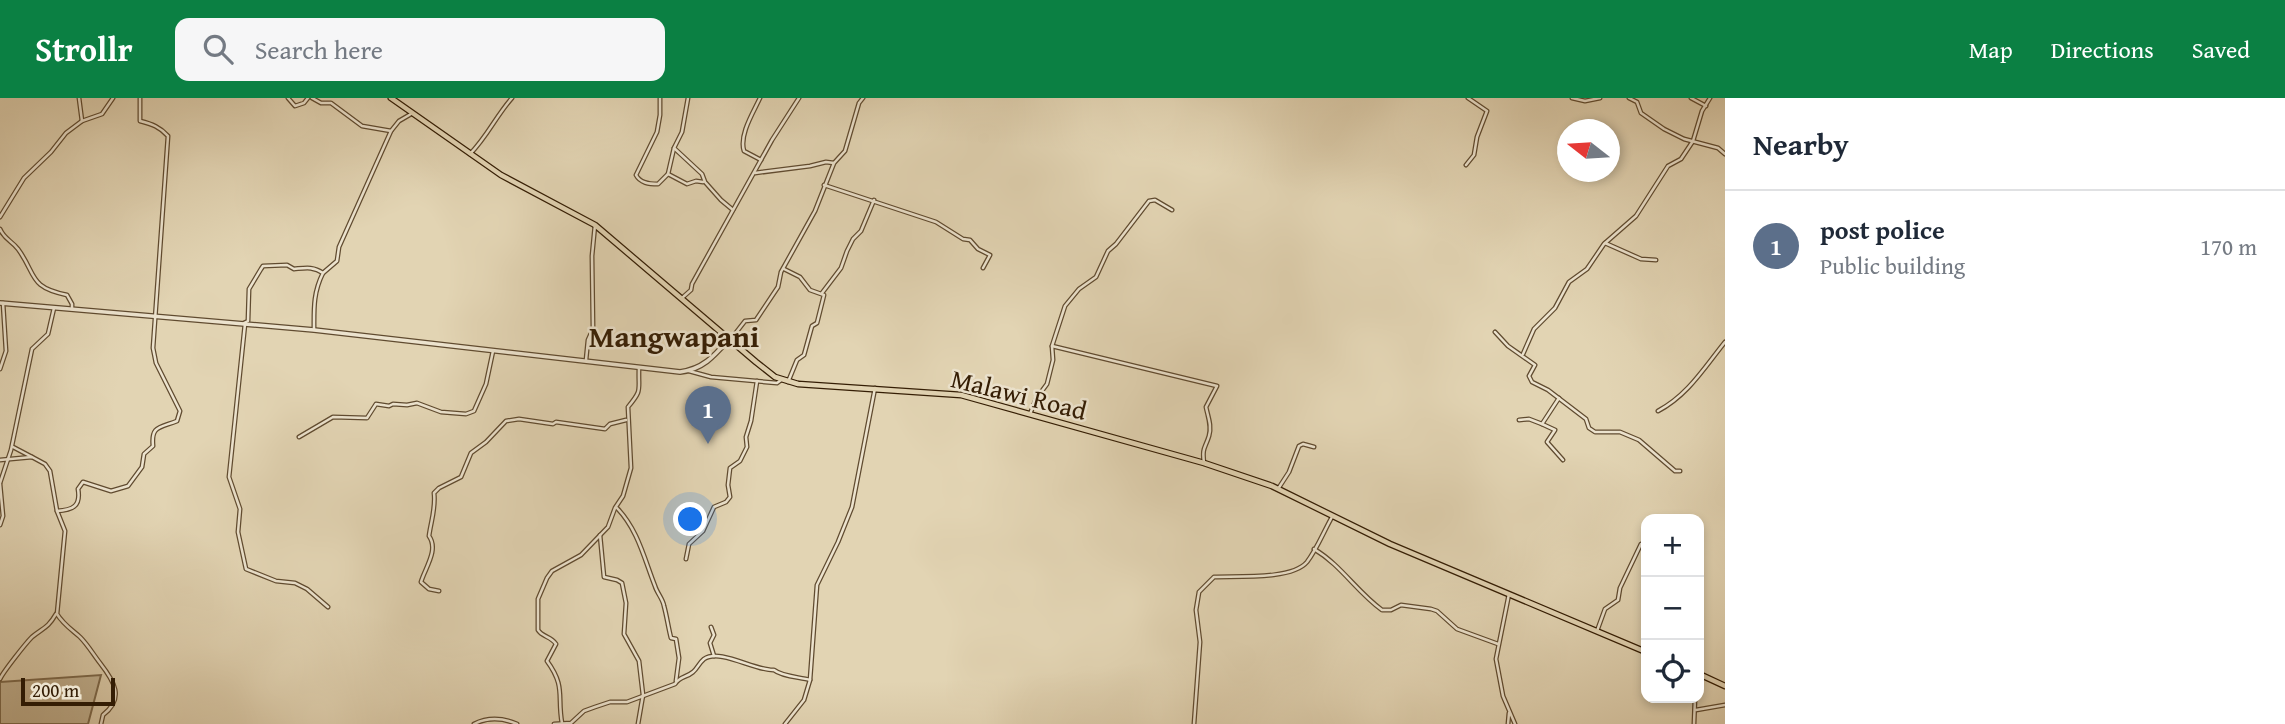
<!DOCTYPE html>
<meta charset="utf-8">
<style>
:root{--surface:#fff;--page:#f6f6f7;--text:#1f2937;--muted:#747a83;--line:#e0e1e3;--accent:#0b8043}
body{margin:0;font-family:"Gentium Book Plus",serif;background:var(--page);color:var(--text)}
.controls{position:absolute;right:21px;bottom:21px;display:grid;overflow:hidden;border-radius:14px;box-shadow:0 4px 10px #0003}
.controls button{width:63px;height:63px;display:grid;place-items:center;padding:0;border:0;border-bottom:2px solid var(--line);background:var(--surface);color:var(--text);font:35px sans-serif}
.compass{position:absolute;left:1557px;top:21px;width:63px;height:63px;border-radius:50%;background:var(--surface);box-shadow:0 4px 10px #0003;rotate:287deg}
.scale{position:absolute;left:21px;bottom:18px;width:94px;box-sizing:border-box;padding-left:7px;border:4px solid #341d04;border-top:0;font-size:19px;line-height:24px;white-space:nowrap;color:#341d04;-webkit-text-stroke:5px #ece3ce;paint-order:stroke}
.you{position:absolute;left:691px;top:422px;width:24px;height:24px;margin:-18px;border:5px solid #fff;border-radius:50%;background:#1a73e8;box-shadow:0 0 0 10px #1a73e833}
.badge{display:grid;place-items:center;width:46px;height:46px;border-radius:50%;background:var(--accent);color:#fff;font-size:23px;font-weight:700}
.pin{position:absolute;translate:-50% -58px;filter:drop-shadow(0 2px 4px #0008)}
.pin::after{content:'';position:absolute;top:37px;width:24px;height:21px;background:inherit;clip-path:polygon(0 0,100% 0,50% 100%)}
.list{margin:0;padding:0;list-style:none}
h2{display:flex;justify-content:space-between;align-items:center;height:91px;margin:0;padding:0 28px;font-size:30px}
h2 small{font-size:23px;font-weight:400;color:var(--muted)}
.list li{display:grid;grid-template-columns:46px 1fr auto;gap:21px;align-items:center;box-sizing:border-box;height:112px;padding:0 28px;border-top:2px solid var(--line)}
.list b{display:block;font-size:26px;white-space:nowrap}
.list p{margin:0;font-size:23px;white-space:nowrap;color:var(--muted)}
.list em{font-size:23px;font-style:normal;color:var(--muted)}
.icon{flex:none;width:38px;height:38px;fill:none;stroke:currentColor;stroke-width:2;stroke-linecap:round;stroke-linejoin:round}
.map{position:relative;flex:none;width:1725px;height:626px;overflow:hidden}
header{display:flex;align-items:center;gap:42px;box-sizing:border-box;height:98px;padding:0 35px;background:var(--accent);color:#fff}
header strong{font-size:33px}
nav{display:flex;gap:38px;margin-inline-start:auto;font-size:24px}
.search{width:490px;height:63px;background:var(--page);display:flex;align-items:center;gap:18px;box-sizing:border-box;padding:0 24px;border-radius:14px;color:var(--muted);font-size:26px}
main{display:flex}
aside{flex:1;background:var(--surface)}
.map>svg:first-child{display:block}
</style>
<header>
<strong>Strollr</strong>
<div class="search"><svg class="icon" aria-label="search" viewBox="0 0 24 24"><circle cx="10" cy="10" r="6"/><path d="M15 15l6 6"/></svg>Search here</div>
<nav><a>Map</a><a>Directions</a><a>Saved</a></nav>
</header>
<main>
<div class="map">
<svg width="1725" height="626" viewBox="0 0 1725 626">
<rect width="100%" height="100%" fill="#e2d4b3"/>
<filter id="stains"><feTurbulence type="fractalNoise" baseFrequency=".00286" numOctaves="4"/><feColorMatrix values="0 0 0 0 .2 0 0 0 0 .09 0 0 0 0 .02 0 0 0 .5 -.17"/></filter>
<radialGradient id="worn" r=".72"><stop offset=".6" stop-color="#630" stop-opacity="0"/><stop offset="1" stop-color="#630" stop-opacity=".3"/></radialGradient>
<path fill="#c4b595" stroke="#7c694c" stroke-width="2" d="M101 577 88 626H0V584Z"/>
<g fill="none" stroke-linecap="round" stroke-linejoin="round">
<g stroke="#604b30" stroke-width="5">
<g id="minor">
<path d="M79 0 82 23 102 16 113 0"/>
<path d="M288 0 295 8 304 5 308 0"/>
<path d="M312 0 321 5H331L362 28 391 33"/>
<path d="M660 0V17L657 34 636 77C640 85 649 86 658 86L668 76 674 50 682 34 688 0"/>
<path d="M760 0C753 15 739 37 744 53L761 62"/>
<path d="M1572 0 1585 3 1600 0"/>
<path d="M1629 0 1637 4 1641 15 1664 31 1684 41 1718 50 1725 56"/>
<path d="M1691 0 1706 8"/>
<path d="M674 50 702 76 705 84 721 102 733 112"/>
<path d="M470 56C487 39 496 18 512 0"/>
<path d="M1466 67 1474 57 1477 39 1487 13 1468 0"/>
<path d="M755 75 810 68 826 64 834 65"/>
<path d="M668 76 687 86 696 83 703 84"/>
<path d="M824 87 936 124 963 141 970 142 978 151 990 157 983 170"/>
<path d="M0 119 24 80 51 54 66 35 82 23"/>
<path d="M0 131C4 141 12 143 18 151 37 177 28 189 67 197L72 206V211"/>
<path d="M1605 145 1641 161 1656 162"/>
<path d="M784 171 800 179 810 192 824 197 817 225 812 228 804 257 797 262 788 284"/>
<path d="M323 175 337 163 339 149 391 33 399 23 411 16"/>
<path d="M822 195 841 170 847 153 853 141 861 133 874 102"/>
<path d="M682 200 691 192 692 186 772 42 799 0"/>
<path d="M244 225 248 223 249 191 261 171 263 168 287 167 294 171C305 170 313 168 323 175 313 195 314 211 314 232"/>
<path d="M245 226 229 379 240 411 238 434 246 471 276 483 295 485 307 491 328 509"/>
<path d="M1495 234 1508 248 1535 267 1529 278 1532 284 1548 292 1586 321 1589 330 1595 334H1620L1639 342 1675 373H1680"/>
<path d="M731 241 745 223 756 222 778 189 781 174 815 113 834 65 845 53 859 5 863 0"/>
<path d="M1052 248 1217 288 1206 309C1208 319 1212 328 1209 338 1205 351 1202 349 1204 365"/>
<path d="M1523 256 1534 231 1555 210 1569 184 1587 171 1604 146 1636 118 1668 68 1681 61 1693 43 1702 13 1710 0"/>
<path d="M586 262 588 242 593 231 592 158 595 127"/>
<path d="M0 271 6 253 3 205"/>
<path d="M689 273 711 279 777 285 781 282"/>
<path d="M1658 313C1688 297 1704 270 1725 244"/>
<path d="M1030 316 1036 301 1047 286 1053 262 1052 248 1065 208 1079 191 1096 179 1108 153 1116 146 1149 103 1155 102 1172 112"/>
<path d="M1519 322 1529 321 1542 326 1559 300"/>
<path d="M1542 326 1555 332 1547 344 1563 362"/>
<path d="M299 339 333 319 367 320 376 306 389 308 393 306 407 307 417 305 441 314 466 316 474 313 486 286 493 253"/>
<path d="M13 349 32 359"/>
<path d="M0 362 32 359 45 366 50 373 57 413 65 433 57 516C63 526 71 531 80 539 88 547 93 556 100 565 114 583 125 600 103 617L101 626"/>
<path d="M0 385 11 352 32 251 48 236 54 210"/>
<path d="M0 386 3 418 0 427"/>
<path d="M1278 391 1289 374 1299 348 1303 346 1314 349"/>
<path d="M617 410C638 432 644 460 655 488 657 495 663 501 664 508 667 519 668 528 671 540L676 541 679 560 676 583"/>
<path d="M57 413C73 412 81 408 78 391L83 384 111 393 128 388 142 369 144 356 153 348C151 328 159 330 177 323L180 313 156 265 153 250 168 38C160 29 152 26 140 23V0"/>
<path d="M600 437 604 479 617 482 622 485 626 505 624 536 639 563 643 597 638 626"/>
<path d="M1314 451C1341 467 1357 494 1382 512H1391L1401 507 1431 511 1437 513 1457 531 1498 546"/>
<path d="M686 461 689 446 703 433 714 409 726 404 730 399 728 387 730 370 740 363 747 349 746 339 751 323 757 283"/>
<path d="M439 493 429 491 421 484C425 470 439 452 429 438 431 423 436 410 434 395L439 390 461 379 471 355 486 344 506 323 519 321 553 326 556 324 605 331 610 326 626 322"/>
<path d="M1509 496 1496 561 1503 598 1515 626"/>
<path d="M711 529 714 537 710 545 714 558"/>
<path d="M1597 533 1605 511 1618 502 1620 490 1641 446"/>
<path d="M0 581C3 574 26 545 32 539 43 530 48 530 56 516"/>
<path d="M1696 612 1725 607"/>
<path d="M562 625C557 598 566 589 547 563L556 546C551 538 542 539 538 532V501L547 480 552 473 581 457 608 429 615 410 623 398 631 370 628 309C643 291 638 293 639 270"/>
<path d="M474 626C488 619 503 620 517 626"/>
<path d="M554 626 571 625 584 613 595 609 610 604H627L675 586C680 578 686 580 693 574 697 571 699 565 704 561 720 550 755 573 774 572 783 579 800 579 810 582"/>
<path d="M785 626 804 602 810 582 817 487 838 444 852 409 875 290"/>
<path d="M1194 626 1200 544 1196 512 1199 494 1214 479C1237 478 1292 482 1307 464 1317 451 1324 433 1332 419"/>
<path d="M1508 626 1509 615"/>
<path d="M1694 626 1695 600"/>
</g>
</g>
<g stroke="#604b30" stroke-width="6">
<path id="tertiary" d="M0 205 314 232 680 274C704 271 715 257 730 240"/>
</g>
<g stroke="#341d04" stroke-width="7">
<g id="primary">
<path d="M391 0 501 77 595 127 756 264 775 279 798 286 961 297 1204 365 1272 388 1390 446 1646 554"/>
<path d="M1699 576 1725 588"/>
</g>
</g>
<use href="#minor" stroke="#ece3ce" stroke-width="2.5"/>
<use href="#tertiary" stroke="#ece3ce" stroke-width="3.5"/>
<use href="#primary" stroke="#e2d4b3" stroke-width="4.5"/>
</g>
<g text-anchor="middle" dominant-baseline="central" stroke-width="5" stroke-linejoin="round" paint-order="stroke">
<g font-size="26" fill="#341d04" stroke="#ece3ce">
<text transform="translate(1019 296) rotate(14)">Malawi Road</text>
</g>
<g font-size="30" font-weight="bold" fill="#341d04" stroke="#ece3ce">
<text x="674" y="238">Mangwapani</text>
</g>
</g>
<rect width="100%" height="100%" filter="url(#stains)"/>
<rect width="100%" height="100%" fill="url(#worn)"/>
</svg>
<div class="controls">
<button>+</button>
<button>−</button>
<button><svg class="icon" aria-label="locate" viewBox="0 0 24 24"><circle cx="12" cy="12" r="6"/><path d="M12 2v4M12 18v4M2 12h4M18 12h4"/></svg></button>
</div>
<svg class="compass" viewBox="-18 -18 36 36"><path d="M0-13l5 13h-10z" fill="#e53935"/><path d="M0 13l5-13h-10z" fill="#747a83"/></svg>
<div class="scale">200 m</div>
<div class="you"></div>
<div class="pin badge" style="left:708px;top:346px;background:#5c6f8a">1</div>
</div>
<aside>
<h2>Nearby<small></small></h2>
<ul class="list">
<li><span class="badge" style="background:#5c6f8a">1</span><div><b>post police</b><p>Public building</p></div><em>170 m</em></li>
</ul>
</aside>
</main>
